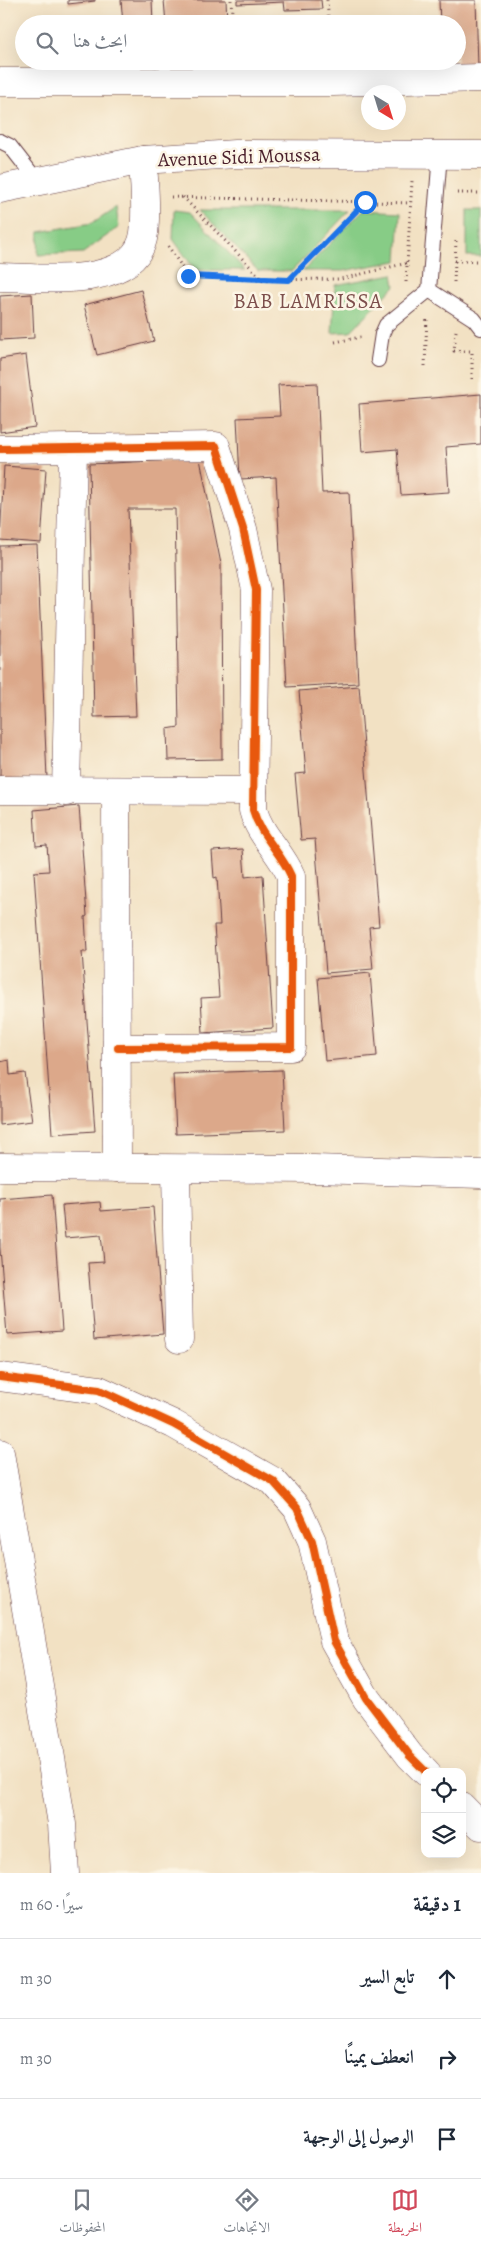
<!DOCTYPE html>
<html lang="ar">
<meta charset="utf-8">
<style>
:root{--surface:#fff;--page:#f6f6f7;--text:#1f2937;--muted:#747a83;--line:#e0e1e3;--accent:#d1495b}
body{margin:0;font-family:Alegreya,Amiri,serif;background:var(--page);color:var(--text);direction:rtl}
.controls{position:absolute;right:15px;bottom:15px;display:grid;overflow:hidden;border-radius:10px;box-shadow:0 5px 20px #0002}
.controls button{width:45px;height:45px;display:grid;place-items:center;padding:0;border:0;border-bottom:1px solid var(--line);background:var(--surface);color:var(--text);font:25px sans-serif}
.compass{position:absolute;left:361px;top:85px;width:45px;height:45px;border-radius:50%;background:var(--surface);box-shadow:0 5px 20px #0002;rotate:142deg}
.stop{position:absolute;width:15px;height:15px;margin:-11px;border:4px solid #1a73e8;border-radius:50%;background:#fff}
.stop.end{background:#1a73e8;border-color:#fff;box-shadow:0 1px 5px #0008}
.list{margin:0;padding:0;list-style:none}
h2{display:flex;justify-content:space-between;align-items:center;height:65px;margin:0;padding:0 20px;font-size:21px}
h2 small{font-size:16px;font-weight:400;color:var(--muted)}
.list li{display:grid;grid-template-columns:32px 1fr auto;gap:15px;align-items:center;box-sizing:border-box;height:80px;padding:0 20px;border-top:1px solid var(--line)}
.list b{display:block;font-size:19px;white-space:nowrap}
.list em{font-size:16px;font-style:normal;color:var(--muted)}
.icon{flex:none;width:28px;height:28px;fill:none;stroke:currentColor;stroke-width:2;stroke-linecap:round;stroke-linejoin:round}
.map{position:relative;flex:none;width:481px;height:1873px;overflow:hidden;direction:ltr}
.search{position:absolute;background:var(--surface);box-shadow:0 5px 20px #0002;left:15px;right:15px;top:15px;height:55px;display:flex;align-items:center;gap:12px;box-sizing:border-box;padding:0 18px;border-radius:28px;color:var(--muted);font-size:19px}
.sheet{height:305px;background:var(--surface)}
nav{display:flex;justify-content:space-around;align-items:center;box-sizing:border-box;height:70px;border-top:1px solid var(--line);background:var(--surface);font-size:14px;color:var(--muted)}
nav a{display:grid;justify-items:center;gap:2px}
nav .on{color:var(--accent)}
.map>svg:first-child{display:block}
</style>
<div class="map">
<svg width="481" height="1873" viewBox="0 0 481 1873">
<rect width="100%" height="100%" fill="#fcf5e5"/>
<filter id="ink" filterUnits="userSpaceOnUse"><feTurbulence type="fractalNoise" baseFrequency=".02" numOctaves="2"/><feDisplacementMap in="SourceGraphic" scale="10" xChannelSelector="R" yChannelSelector="G"/><feConvolveMatrix kernelMatrix="1 2 1 2 8 2 1 2 1" color-interpolation-filters="sRGB"/></filter>
<filter id="wash" filterUnits="userSpaceOnUse"><feTurbulence type="fractalNoise" baseFrequency=".0096" numOctaves="4" result="noise"/><feDisplacementMap in="SourceGraphic" scale="20" xChannelSelector="R" yChannelSelector="G"/><feGaussianBlur stdDeviation="1.12" result="paint"/><feColorMatrix in="noise" values="0 0 0 0 0 0 0 0 0 0 0 0 0 0 0 0 0 1.4 0 .05"/><feComposite in="paint" operator="in"/></filter>
<g filter="url(#wash)">
<rect width="100%" height="100%" fill="#f2e1c3"/>
<g fill="#87cc86" stroke="#687658">
<path d="M116 207 119 227 83 253 38 255 39 232 92 223Z"/>
<path d="M174 210 190 212 245 270H195L173 239Z"/>
<path d="M200 210H350L292 271H258Z"/>
<path d="M363 210 400 212 397 261 343 271H303Z"/>
<rect x="467" y="210" width="14" height="46"/>
<path d="M393 274 395 286 350 332 332 333 335 285Z"/>
</g>
<g id="blocks">
<g fill="#dca88a">
<path d="M68 0H95V1L68 4Z"/>
<path d="M121 0H152L153 24H123Z"/>
<path d="M164 0H226L227 24H166Z"/>
<path d="M237 0H321L322 9 285 10 284 2 237 4Z"/>
<path d="M439 0H476L478 67 442 70V61H457V24H440Z"/>
<path d="M125 61H156V68L126 71Z"/>
<path d="M168 61H230V67L169 71Z"/>
<path d="M141 290 154 341 97 355 84 305Z"/>
<path d="M32 294 34 338 0 340V296Z"/>
<path d="M26 355 35 427 0 432V359Z"/>
<path d="M317 383 322 493 349 492 358 683 287 687 276 477 240 479 237 418 280 416 278 385Z"/>
<path d="M481 394V444L446 447 449 492 401 495 397 449 362 452 359 404Z"/>
<path d="M200 459 221 564 222 759 168 760 167 729 179 727 175 509H128L136 716 94 717 89 464Z"/>
<path d="M4 466 46 469 41 543 0 540Z"/>
<path d="M37 545 47 778 0 780V546Z"/>
<path d="M359 686 379 926 369 927 373 969 326 973 315 839 301 840 295 774 306 773 299 691Z"/>
<path d="M79 806 87 916 85 917 87 952H82L95 1131 52 1134 34 872 49 871 47 845 36 846 34 810Z"/>
<path d="M243 849 245 877 263 875 273 1028 203 1033 201 998 219 997 214 925H220L217 877 214 878 212 851Z"/>
<path d="M370 973 377 1056 325 1061 318 978Z"/>
<path d="M9 1060 10 1075 25 1073 32 1121 0 1125V1062Z"/>
<path d="M282 1070 285 1130 176 1134 173 1074Z"/>
<path d="M52 1195 62 1331 7 1335 0 1248V1199Z"/>
<path d="M100 1202 101 1211 153 1207 163 1334 94 1340 88 1263 104 1262 101 1235 65 1238 62 1205Z"/>
</g>
</g>
</g>
<g filter="url(#ink)">
<use href="#blocks" fill-opacity="0" stroke="#633c42" stroke-width="1"/>
<g fill="none" stroke-linecap="round" stroke-linejoin="round">
<g stroke="#633c42" stroke-width="16">
<g id="service">
<path d="M0 141 10 146 38 182"/>
<path d="M429 290 474 319 481 328"/>
<path d="M378 360 382 334 386 325 429 290 440 154"/>
</g>
</g>
<g stroke="#633c42" stroke-width="29">
<g id="minor">
<path d="M0 82H333L481 78"/>
<path d="M0 277C40 277 137 291 144 233 147 210 144 184 143 160"/>
<path d="M0 449 216 446 243 529 256 590 253 810C260 836 281 852 291 876V1047L118 1048"/>
<path d="M0 790 253 791"/>
<path d="M116 791 117 1168"/>
<path d="M66 792 73 449"/>
<path d="M176 1169 179 1339"/>
<path d="M0 1377 99 1390 173 1424 273 1481 297 1508 312 1541 334 1641 366 1698 410 1756 426 1772"/>
<path d="M462 1807 481 1826"/>
</g>
</g>
<g stroke="#633c42" stroke-width="29">
<g id="tertiary">
<path d="M0 189 143 160 235 154 481 155"/>
<path d="M0 1167 314 1169 481 1174"/>
<path d="M0 1453 62 1824 65 1873"/>
</g>
</g>
<g stroke="#633c42" stroke-width="3" stroke-dasharray="1 4" stroke-linecap="butt">
<path d="M231 0 233 24"/>
<path d="M327 0 329 24"/>
<path d="M457 193H481"/>
<path d="M171 197 411 203"/>
<path d="M183 197 262 279"/>
<path d="M168 246 188 276 262 280 341 279 407 263"/>
<path d="M455 261H481"/>
<path d="M289 280 365 202"/>
<path d="M406 282 412 181"/>
<path d="M454 282 456 241"/>
<path d="M456 331 454 351H472V383"/>
<path d="M335 342 361 337"/>
<path d="M425 366 427 317"/>
</g>
<use href="#service" stroke="#fff" stroke-width="14"/>
<use href="#minor" stroke="#fff" stroke-width="28"/>
<use href="#tertiary" stroke="#fff" stroke-width="28"/>
<g stroke="#fcf5e5" stroke-width="11">
<g id="cycleway">
<path d="M0 449 216 446 243 529 256 590 253 810C260 836 281 852 291 876V1047L118 1048"/>
<path d="M0 1377 99 1390 173 1424 273 1481 297 1508 312 1541 334 1641 366 1698 410 1756 426 1772"/>
</g>
</g>
<use href="#cycleway" stroke="#e8590c" stroke-width="8"/>
</g>
</g>
<g fill="none" stroke-linecap="round" stroke-linejoin="round" filter="url(#ink)">
<path stroke="#1a73e8" stroke-width="6" d="M188 276 289 280 365 202"/>
</g>
<g text-anchor="middle" dominant-baseline="central" stroke-width="5" stroke-linejoin="round" paint-order="stroke">
<g font-size="20" fill="#4a1f2b" stroke="#fcf5e5">
<text transform="translate(239 157) rotate(-2)">Avenue Sidi Moussa</text>
</g>
<g font-size="21" letter-spacing="1" fill="#7d4f4c" stroke="#fcf5e5">
<text x="308" y="301">BAB LAMRISSA</text>
</g>
</g>
</svg>
<div class="controls">
<button><svg class="icon" aria-label="locate" viewBox="0 0 24 24"><circle cx="12" cy="12" r="6"/><path d="M12 2v4M12 18v4M2 12h4M18 12h4"/></svg></button>
<button><svg class="icon" aria-label="layers" viewBox="0 0 24 24"><path d="M12 4l9 5-9 5-9-5zM3 14l9 5 9-5"/></svg></button>
</div>
<svg class="compass" viewBox="-18 -18 36 36"><path d="M0-13l5 13h-10z" fill="#e53935"/><path d="M0 13l5-13h-10z" fill="#747a83"/></svg>
<div class="stop" style="left:365px;top:202px"></div>
<div class="stop end" style="left:188px;top:276px"></div>
<div class="search"><svg class="icon" aria-label="search" viewBox="0 0 24 24"><circle cx="10" cy="10" r="6"/><path d="M15 15l6 6"/></svg>ابحث هنا</div>
</div>
<section class="sheet">
<h2>1 دقيقة<small>سيرًا · 60 m</small></h2>
<ul class="list">
<li><svg class="icon" aria-label="ahead" viewBox="0 0 24 24"><path d="M12 20V5M6 11l6-6 6 6"/></svg><div><b>تابع السير</b></div><em>30 m</em></li>
<li><svg class="icon" aria-label="right" viewBox="0 0 24 24"><path d="M7 20v-9h11M14 6l5 5-5 5"/></svg><div><b>انعطف يمينًا</b></div><em>30 m</em></li>
<li><svg class="icon" aria-label="arrive" viewBox="0 0 24 24"><path d="M6 21V4h12l-3 4 3 4H6"/></svg><div><b>الوصول إلى الوجهة</b></div></li>
</ul>
</section>
<nav>
<a class="on"><svg class="icon" aria-label="map" viewBox="0 0 24 24"><path d="M3 6l6-2 6 2 6-2v14l-6 2-6-2-6 2zM9 4v14M15 6v14"/></svg>الخريطة</a>
<a><svg class="icon" aria-label="directions" viewBox="0 0 24 24"><path d="M12 3l9 9-9 9-9-9zM9 14v-3h6M13 9l2 2-2 2"/></svg>الاتجاهات</a>
<a><svg class="icon" aria-label="saved" viewBox="0 0 24 24"><path d="M7 4h10v16l-5-4-5 4z"/></svg>المحفوظات</a>
</nav>
